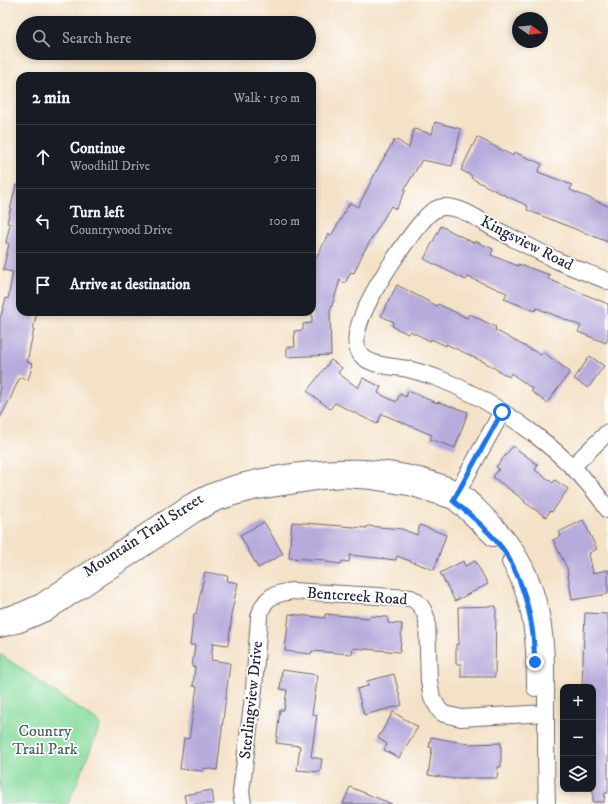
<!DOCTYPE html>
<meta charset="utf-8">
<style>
:root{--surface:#171b24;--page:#20242c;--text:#f1f3f6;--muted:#9ea1a6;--line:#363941}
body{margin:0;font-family:"IM FELL DW Pica",serif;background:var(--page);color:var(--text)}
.controls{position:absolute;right:12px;bottom:12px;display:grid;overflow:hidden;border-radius:8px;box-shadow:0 2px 6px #0003}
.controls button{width:36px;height:36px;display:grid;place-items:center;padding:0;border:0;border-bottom:1px solid var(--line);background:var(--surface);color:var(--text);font:20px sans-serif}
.compass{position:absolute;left:512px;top:12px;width:36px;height:36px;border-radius:50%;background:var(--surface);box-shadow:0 2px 6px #0003;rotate:104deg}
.stop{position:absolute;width:12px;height:12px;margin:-9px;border:3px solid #1a73e8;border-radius:50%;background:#fff}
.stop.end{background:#1a73e8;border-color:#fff;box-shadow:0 1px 4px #0008}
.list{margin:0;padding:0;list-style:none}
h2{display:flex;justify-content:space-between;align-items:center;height:52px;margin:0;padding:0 16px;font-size:17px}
h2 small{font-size:13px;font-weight:400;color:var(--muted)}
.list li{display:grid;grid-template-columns:26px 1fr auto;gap:12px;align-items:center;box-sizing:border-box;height:64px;padding:0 16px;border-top:1px solid var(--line)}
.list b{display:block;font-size:15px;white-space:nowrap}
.list p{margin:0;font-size:13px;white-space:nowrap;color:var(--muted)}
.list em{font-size:13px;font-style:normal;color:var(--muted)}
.icon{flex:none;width:22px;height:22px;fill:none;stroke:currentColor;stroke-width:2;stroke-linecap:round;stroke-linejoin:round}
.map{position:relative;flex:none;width:608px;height:804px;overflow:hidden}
.search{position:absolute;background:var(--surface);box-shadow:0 2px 6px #0003;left:16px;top:16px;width:300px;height:44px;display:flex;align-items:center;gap:10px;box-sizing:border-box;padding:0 14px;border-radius:22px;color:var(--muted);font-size:15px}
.panel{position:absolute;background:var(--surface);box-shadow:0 2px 6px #0003;left:16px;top:72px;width:300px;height:244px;border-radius:12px}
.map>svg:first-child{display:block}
</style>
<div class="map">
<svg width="608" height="804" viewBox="0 0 608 804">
<rect width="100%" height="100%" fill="#fff"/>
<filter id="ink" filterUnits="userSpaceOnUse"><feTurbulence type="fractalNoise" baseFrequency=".025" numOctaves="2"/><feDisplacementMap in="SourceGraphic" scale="8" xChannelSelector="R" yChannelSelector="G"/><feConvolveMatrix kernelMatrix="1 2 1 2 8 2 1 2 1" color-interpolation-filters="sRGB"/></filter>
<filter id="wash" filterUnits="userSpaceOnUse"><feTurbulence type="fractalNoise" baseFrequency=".012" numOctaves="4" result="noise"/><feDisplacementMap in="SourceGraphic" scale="16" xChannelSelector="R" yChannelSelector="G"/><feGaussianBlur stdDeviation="0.9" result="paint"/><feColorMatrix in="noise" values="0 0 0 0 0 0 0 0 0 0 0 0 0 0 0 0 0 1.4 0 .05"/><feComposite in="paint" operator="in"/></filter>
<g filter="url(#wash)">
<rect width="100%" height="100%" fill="#f4e2c8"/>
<path fill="#89dc9e" stroke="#567f6c" d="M0 654 101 724 68 804H0Z"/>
<g id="blocks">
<g fill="#b7abdb">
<path d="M435 122 461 129 452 166 422 160 404 190H406L396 209 391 206 363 253 354 273 351 272 345 283 340 280 330 312 331 355 287 357V347H295L294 331 303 330V324L312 323V265L329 234 331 236 350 203 358 207 378 168 395 139 409 148 414 129 432 134Z"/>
<path d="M477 137 513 156 514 152 542 164 538 172 572 185 570 190 608 206V242L527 210 528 206 496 191 471 178 472 176 461 170Z"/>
<path d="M16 185H20V312H37L33 329H34L27 362 33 364 28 380 20 377 10 399 0 418V319L6 298 8 299 13 272 3 270 9 244 6 243 10 224 7 223Z"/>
<path d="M441 226 474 243 475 241 493 249 491 255 518 266V264L550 275 548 279 608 304V338L606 343 578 332 581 326 537 308 535 311 504 299 507 293 468 277 466 280 424 259Z"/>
<path d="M397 285 437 306 438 304 467 318 469 314 496 327 495 330 541 355 543 352 570 372 547 403 531 391 533 389 511 373 509 377 486 363 446 344V346L431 339 430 341 410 331 408 334 392 326 394 322 381 316Z"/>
<path d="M590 356 604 366 588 388 574 379Z"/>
<path d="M331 360 342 368 338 373 358 388 363 378 381 387 378 393 396 402 400 394 406 397 408 391 437 403 438 402 468 412 455 448 430 439 432 435 382 414 377 424 335 403 330 409 307 391Z"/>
<path d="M513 446 538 465 535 470 553 483 555 480 568 489 552 512 550 511 546 517 524 502 525 501 493 477 499 469 496 467Z"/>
<path d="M583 520 597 549 589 553 593 573 608 570V594L572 600 567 568 553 540 561 536 559 532Z"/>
<path d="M264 522 283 554 258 568 240 535Z"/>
<path d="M292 522 367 528V526L402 529 417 535 420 525 446 535 434 570 397 556 396 560 350 555 349 562 342 561 341 564 326 562V560L289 558Z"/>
<path d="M463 561 465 566 475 561 488 584 455 601 440 573Z"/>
<path d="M205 572 228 576 227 581 238 583 231 615H232L228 645 213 643 211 660 230 663 217 770 203 768V771L180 769 184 738 189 739 197 687 193 686 195 667H192L195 645H190L194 614H196Z"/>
<path d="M496 606 495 677H461V664H456V644H459L458 607Z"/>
<path d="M585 613 608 614V793H605L604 802H593V685L582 684Z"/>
<path d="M289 614 325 618V614L369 618 370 616 388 617V623L402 624 400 652 353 648 352 654 312 651 311 654 285 651Z"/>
<path d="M282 670 318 675 312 714 317 715 311 757 322 759 320 772 297 770 300 746 276 743 280 710H284L287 690 280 689Z"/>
<path d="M394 674 402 705 364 715 357 689 368 686 367 681Z"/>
<path d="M393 712 418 727 399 758 384 750 387 744 378 738Z"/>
<path d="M431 737 469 744 501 743V767H498L497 778H455V779L428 775 432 748 429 747Z"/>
<path d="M350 787 392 804H343Z"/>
<path d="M212 790 214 804H186L184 795Z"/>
</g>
</g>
</g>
<g filter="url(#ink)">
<use href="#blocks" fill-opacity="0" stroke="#6c656c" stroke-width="1"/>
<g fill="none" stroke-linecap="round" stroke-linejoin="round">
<g stroke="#6c656c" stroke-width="18">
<g id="minor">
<path d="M608 281C591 274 573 268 556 260 536 250 516 240 497 230 480 221 465 208 446 207 432 206 423 221 415 230 399 251 346 324 358 350 365 367 393 366 408 369 419 372 430 375 440 379 498 402 574 457 608 510"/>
<path d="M572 467 608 432"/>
<path d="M453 500 502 412"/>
<path d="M510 562C533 600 535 645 535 688"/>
<path d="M0 617 21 611 41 602 189 503C196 499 204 495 211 492 237 481 265 476 293 472 338 466 378 465 423 477 435 481 447 484 458 490 468 496 476 505 484 513 511 540 528 564 538 602 548 638 546 676 546 714 546 744 546 774 547 804"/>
<path d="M0 629 20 624 48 612 195 514 216 503 234 497 257 491 321 481 343 479 373 481 409 487 453 501 464 510 493 538"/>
<path d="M243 804 241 792 254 689 259 617C264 597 273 594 292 591L411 598C420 603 424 609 427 620L429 681 432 698 440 711 444 714 461 718 546 713"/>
</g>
</g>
<use href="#minor" stroke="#fff" stroke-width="16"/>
</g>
</g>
<g fill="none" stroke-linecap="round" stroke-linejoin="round" filter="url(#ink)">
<path stroke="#1a73e8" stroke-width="5" d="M502 412 453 501C470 514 488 530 502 548 518 570 528 601 532 628 534 639 534 651 535 662"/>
</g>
<g text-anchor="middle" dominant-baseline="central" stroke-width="3.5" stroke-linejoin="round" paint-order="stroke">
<g font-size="16" fill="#22223b" stroke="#fff">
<text transform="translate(527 243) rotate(27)">Kingsview Road</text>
<text transform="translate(143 535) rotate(-33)">Mountain Trail Street</text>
<text transform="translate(357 596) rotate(4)">Bentcreek Road</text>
<text transform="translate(251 700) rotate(-84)">Sterlingview Drive</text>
</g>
<g font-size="16" fill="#46635e" stroke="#fff">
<text x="45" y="731">Country<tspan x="45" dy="18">Trail Park</tspan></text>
</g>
</g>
</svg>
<div class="controls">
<button>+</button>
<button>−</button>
<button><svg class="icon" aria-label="layers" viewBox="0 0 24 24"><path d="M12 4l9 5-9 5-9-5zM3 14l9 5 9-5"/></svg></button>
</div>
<svg class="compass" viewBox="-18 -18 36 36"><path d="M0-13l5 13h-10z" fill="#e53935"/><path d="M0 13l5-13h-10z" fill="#9ea1a6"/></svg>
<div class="stop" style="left:502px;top:412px"></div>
<div class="stop end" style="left:535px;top:662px"></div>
<div class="search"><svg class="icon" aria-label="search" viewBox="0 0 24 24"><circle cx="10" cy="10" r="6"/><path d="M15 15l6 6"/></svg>Search here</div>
<section class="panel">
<h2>2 min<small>Walk · 150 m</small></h2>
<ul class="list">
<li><svg class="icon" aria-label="ahead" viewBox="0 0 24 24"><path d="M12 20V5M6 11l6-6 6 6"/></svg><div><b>Continue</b><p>Woodhill Drive</p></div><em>50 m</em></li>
<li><svg class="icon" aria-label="left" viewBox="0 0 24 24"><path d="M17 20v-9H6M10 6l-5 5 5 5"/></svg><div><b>Turn left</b><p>Countrywood Drive</p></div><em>100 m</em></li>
<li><svg class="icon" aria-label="arrive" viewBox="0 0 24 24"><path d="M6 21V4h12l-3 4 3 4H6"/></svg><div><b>Arrive at destination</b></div></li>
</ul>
</section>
</div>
